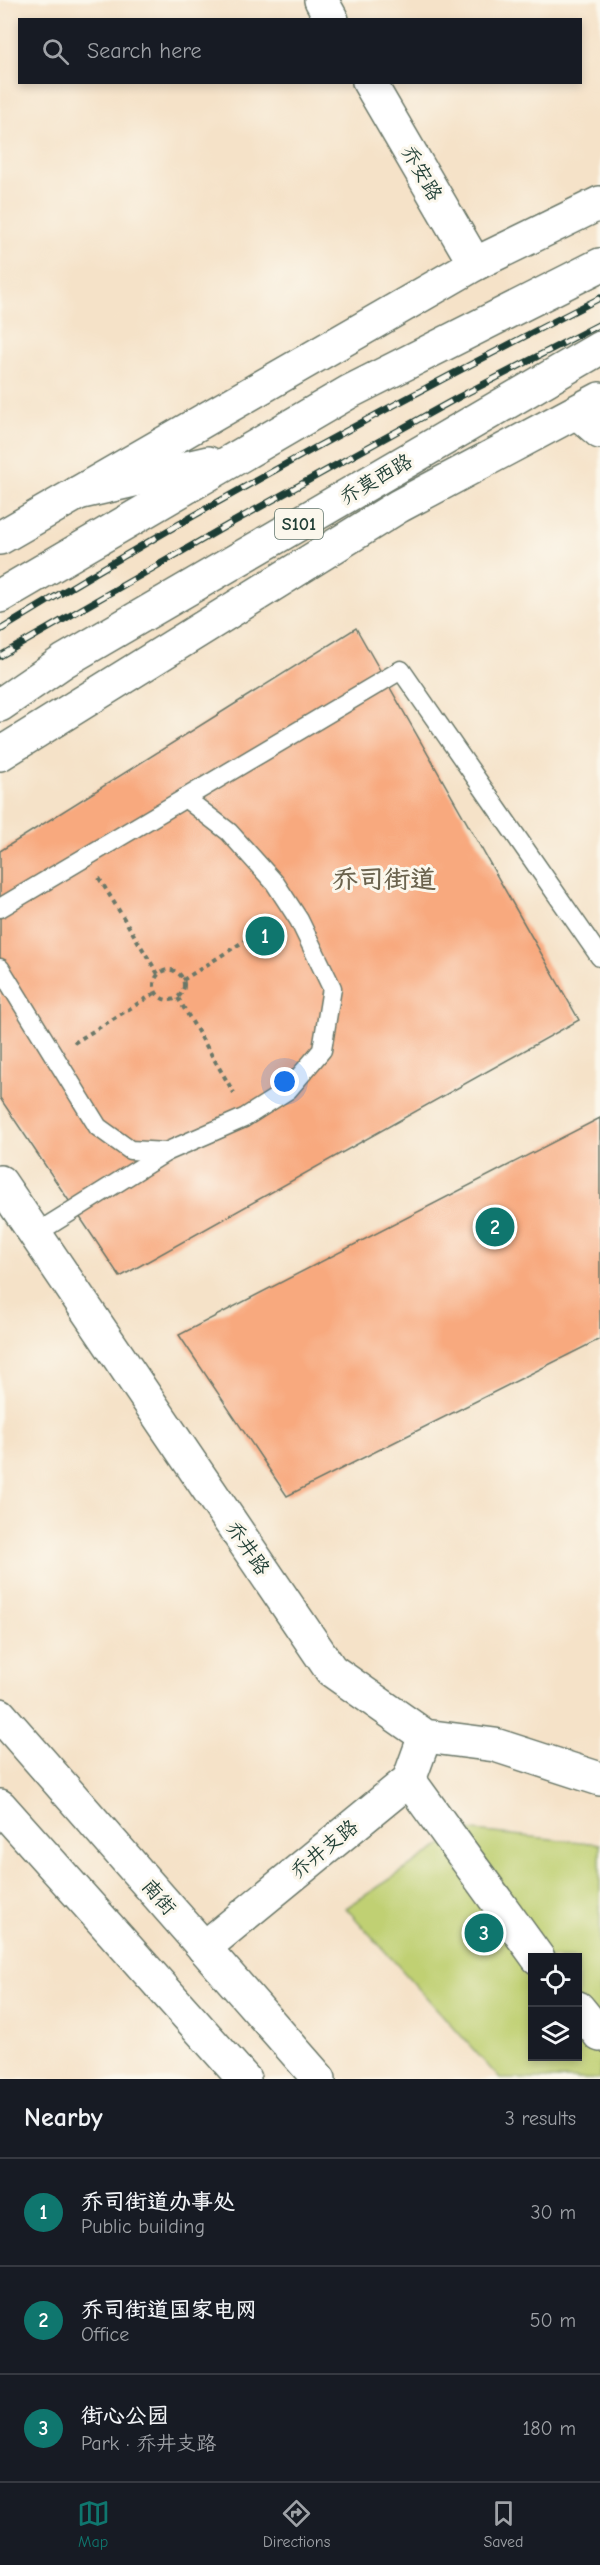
<!DOCTYPE html>
<meta charset="utf-8">
<style>
:root{--surface:#171b24;--page:#20242c;--text:#f1f3f6;--muted:#9ea1a6;--line:#363941;--accent:#0f766e}
body{margin:0;font-family:"Comic Neue","LXGW WenKai TC",sans-serif;background:var(--page);color:var(--text)}
.controls{position:absolute;right:18px;bottom:18px;display:grid;overflow:hidden;border-radius:0px;box-shadow:0 3px 9px #0003}
.controls button{width:54px;height:54px;display:grid;place-items:center;padding:0;border:0;border-bottom:2px solid var(--line);background:var(--surface);color:var(--text);font:30px sans-serif}
.you{position:absolute;left:285px;top:1082px;width:21px;height:21px;margin:-15px;border:4px solid #fff;border-radius:50%;background:#1a73e8;box-shadow:0 0 0 9px #1a73e833}
.badge{display:grid;place-items:center;width:39px;height:39px;border-radius:50%;background:var(--accent);color:#fff;font-size:20px;font-weight:700}
.pin{position:absolute;translate:-50% -50%;border:3px solid #fff;box-shadow:0 2px 6px #0006}
.list{margin:0;padding:0;list-style:none}
h2{display:flex;justify-content:space-between;align-items:center;height:78px;margin:0;padding:0 24px;font-size:26px}
h2 small{font-size:20px;font-weight:400;color:var(--muted)}
.list li{display:grid;grid-template-columns:39px 1fr auto;gap:18px;align-items:center;box-sizing:border-box;height:108px;padding:0 24px;border-top:2px solid var(--line)}
.list b{display:block;font-size:22px;white-space:nowrap}
.list p{margin:0;font-size:20px;white-space:nowrap;color:var(--muted)}
.list em{font-size:20px;font-style:normal;color:var(--muted)}
.icon{flex:none;width:33px;height:33px;fill:none;stroke:currentColor;stroke-width:2;stroke-linecap:round;stroke-linejoin:round}
.map{position:relative;flex:none;width:600px;height:2079px;overflow:hidden}
.search{position:absolute;background:var(--surface);box-shadow:0 3px 9px #0003;left:18px;right:18px;top:18px;height:66px;display:flex;align-items:center;gap:15px;box-sizing:border-box;padding:0 21px;border-radius:0px;color:var(--muted);font-size:22px}
.sheet{height:402px;background:var(--surface)}
nav{display:flex;justify-content:space-around;align-items:center;box-sizing:border-box;height:84px;border-top:2px solid var(--line);background:var(--surface);font-size:16px;color:var(--muted)}
nav a{display:grid;justify-items:center;gap:3px}
nav .on{color:var(--accent)}
.map>svg:first-child{display:block}
</style>
<div class="map">
<svg width="600" height="2079" viewBox="0 0 600 2079">
<rect width="100%" height="100%" fill="#fbf7ec"/>
<filter id="ink" filterUnits="userSpaceOnUse"><feTurbulence type="fractalNoise" baseFrequency=".0167" numOctaves="2"/><feDisplacementMap in="SourceGraphic" scale="12" xChannelSelector="R" yChannelSelector="G"/><feConvolveMatrix kernelMatrix="1 2 1 2 8 2 1 2 1" color-interpolation-filters="sRGB"/></filter>
<filter id="wash" filterUnits="userSpaceOnUse"><feTurbulence type="fractalNoise" baseFrequency=".008" numOctaves="4" result="noise"/><feDisplacementMap in="SourceGraphic" scale="24" xChannelSelector="R" yChannelSelector="G"/><feGaussianBlur stdDeviation="1.35" result="paint"/><feColorMatrix in="noise" values="0 0 0 0 0 0 0 0 0 0 0 0 0 0 0 0 0 1.4 0 .05"/><feComposite in="paint" operator="in"/></filter>
<g filter="url(#wash)">
<rect width="100%" height="100%" fill="#f5e2c8"/>
<path fill="#c0d073" stroke="#708654" stroke-width="1.5" fill-rule="evenodd" d="M465 1830 600 1844V2079H500L346 1908ZM532 1958H578V2056H532Z"/>
<g id="blocks">
<g fill="#f8a97e">
<path d="M356 628 579 1020 120 1277 0 1098V851Z"/>
<path d="M600 1118V1339L287 1496 179 1335Z"/>
</g>
</g>
</g>
<g filter="url(#ink)">
<use href="#blocks" fill-opacity="0" stroke="#6a7768" stroke-width="1.5"/>
<g fill="none" stroke-linecap="round" stroke-linejoin="round">
<g stroke="#6a7768" stroke-width="21">
<g id="service">
<path d="M0 908 401 670 600 957"/>
<path d="M0 968 98 1127 130 1150 166 1152 244 1118 288 1090 322 1050 332 988 299 920 275 883 229 832 185 798"/>
<path d="M35 1234 166 1152"/>
</g>
</g>
<g stroke="#6a7768" stroke-width="36">
<g id="minor">
<path d="M577 412 600 432"/>
<path d="M409 1780 538 1958"/>
<path d="M204 1948 409 1780 425 1736"/>
<path d="M578 2008 600 2035"/>
</g>
</g>
<g stroke="#6a7768" stroke-width="36">
<g id="tertiary">
<path d="M321 0 332 20"/>
<path d="M369 82 475 264"/>
<path d="M0 1182 331 1670 425 1736 495 1745 600 1779"/>
<path d="M0 1715 319 2079"/>
<path d="M0 1806 244 2079"/>
</g>
</g>
<g stroke="#6a7768" stroke-width="36">
<g id="secondary">
<path d="M0 538 475 264 600 203"/>
<path d="M0 754 399 506 600 399"/>
</g>
</g>
<g stroke="#6a7768" stroke-width="36">
<g id="primary">
<path d="M78 493 208 463"/>
<path d="M0 596 349 392 600 265"/>
<path d="M0 705 64 661 600 348"/>
</g>
</g>
<g stroke="#6a7768" stroke-width="4" stroke-dasharray="4.5 4.5" stroke-linecap="butt">
<path d="M99 878 158 974"/>
<circle cx="169" cy="985" r="15"/>
<path d="M183 980 271 924"/>
<path d="M178 998 234 1093"/>
<path d="M74 1043 155 993"/>
</g>
<use href="#service" stroke="#fff" stroke-width="18"/>
<use href="#minor" stroke="#fff" stroke-width="33"/>
<use href="#tertiary" stroke="#fff" stroke-width="33"/>
<use href="#secondary" stroke="#fff" stroke-width="33"/>
<use href="#primary" stroke="#fff" stroke-width="33"/>
<g stroke="#1f3d34" stroke-width="7">
<g id="rail">
<path d="M0 630C195 511 396 401 600 298"/>
<path d="M0 656 233 522 459 397 600 324"/>
</g>
</g>
<use href="#rail" stroke="#fbf7ec" stroke-width="4.5" stroke-dasharray="14" stroke-linecap="butt"/>
</g>
</g>
<g text-anchor="middle" dominant-baseline="central" stroke-width="6" stroke-linejoin="round" paint-order="stroke">
<rect fill="#fbf7ec" stroke="#61756b" stroke-width="1.5" x="275" y="509" width="48" height="30" rx="4.5"/>
<g font-size="18" font-weight="bold" fill="#1f3d34">
<text x="299" y="524">S101</text>
</g>
<g font-size="20" fill="#1f3d34" stroke="#fbf7ec">
<text transform="translate(422 173) rotate(60)">乔安路</text>
<text transform="translate(376 479) rotate(-30)">乔莫西路</text>
<text transform="translate(248 1548) rotate(56)">乔井路</text>
<text transform="translate(324 1849) rotate(-39)">乔井支路</text>
<text transform="translate(159 1897) rotate(49)">南街</text>
</g>
<g font-size="26" font-weight="bold" fill="#6b634e" stroke="#fbf7ec">
<text x="384" y="880">乔司街道</text>
</g>
</g>
</svg>
<div class="controls">
<button><svg class="icon" aria-label="locate" viewBox="0 0 24 24"><circle cx="12" cy="12" r="6"/><path d="M12 2v4M12 18v4M2 12h4M18 12h4"/></svg></button>
<button><svg class="icon" aria-label="layers" viewBox="0 0 24 24"><path d="M12 4l9 5-9 5-9-5zM3 14l9 5 9-5"/></svg></button>
</div>
<div class="you"></div>
<div class="pin badge" style="left:265px;top:936px">1</div>
<div class="pin badge" style="left:495px;top:1227px">2</div>
<div class="pin badge" style="left:484px;top:1933px">3</div>
<div class="search"><svg class="icon" aria-label="search" viewBox="0 0 24 24"><circle cx="10" cy="10" r="6"/><path d="M15 15l6 6"/></svg>Search here</div>
</div>
<section class="sheet">
<h2>Nearby<small>3 results</small></h2>
<ul class="list">
<li><span class="badge">1</span><div><b>乔司街道办事处</b><p>Public building</p></div><em>30 m</em></li>
<li><span class="badge">2</span><div><b>乔司街道国家电网</b><p>Office</p></div><em>50 m</em></li>
<li><span class="badge">3</span><div><b>街心公园</b><p>Park · 乔井支路</p></div><em>180 m</em></li>
</ul>
</section>
<nav>
<a class="on"><svg class="icon" aria-label="map" viewBox="0 0 24 24"><path d="M3 6l6-2 6 2 6-2v14l-6 2-6-2-6 2zM9 4v14M15 6v14"/></svg>Map</a>
<a><svg class="icon" aria-label="directions" viewBox="0 0 24 24"><path d="M12 3l9 9-9 9-9-9zM9 14v-3h6M13 9l2 2-2 2"/></svg>Directions</a>
<a><svg class="icon" aria-label="saved" viewBox="0 0 24 24"><path d="M7 4h10v16l-5-4-5 4z"/></svg>Saved</a>
</nav>
